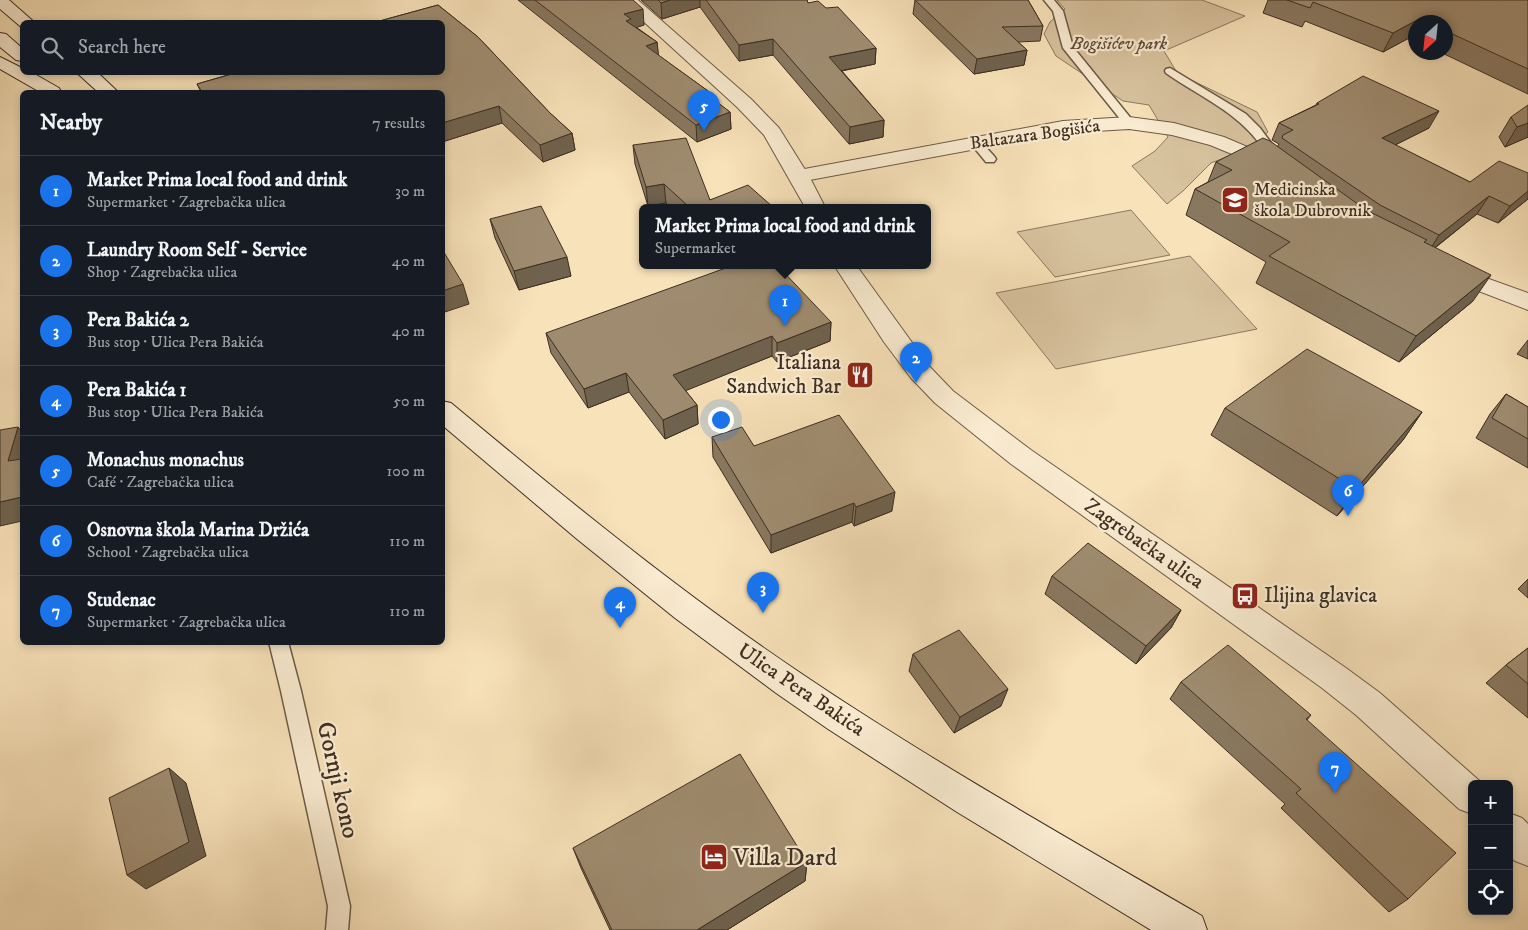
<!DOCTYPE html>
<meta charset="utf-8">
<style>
:root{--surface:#171b24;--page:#242831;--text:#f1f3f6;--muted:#9ea1a6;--line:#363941;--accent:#1a73e8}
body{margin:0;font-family:"IM FELL DW Pica",serif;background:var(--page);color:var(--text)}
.controls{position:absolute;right:15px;bottom:15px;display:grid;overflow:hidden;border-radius:8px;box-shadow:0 2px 8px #0003}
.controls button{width:45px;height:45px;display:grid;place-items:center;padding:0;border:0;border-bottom:1px solid var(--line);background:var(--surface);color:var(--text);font:25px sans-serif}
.compass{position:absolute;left:1408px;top:15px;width:45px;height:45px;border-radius:50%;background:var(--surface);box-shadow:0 2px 8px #0003;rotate:207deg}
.you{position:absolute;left:720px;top:419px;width:18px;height:18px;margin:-12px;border:4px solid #fff;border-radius:50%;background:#1a73e8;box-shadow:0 0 0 8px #1a73e833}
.badge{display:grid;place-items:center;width:32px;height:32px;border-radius:50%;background:var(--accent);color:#fff;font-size:16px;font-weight:700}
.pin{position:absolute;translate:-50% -41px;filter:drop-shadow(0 1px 2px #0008)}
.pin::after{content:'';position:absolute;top:26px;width:18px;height:15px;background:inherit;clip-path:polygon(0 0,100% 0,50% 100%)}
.popup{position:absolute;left:639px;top:204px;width:292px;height:65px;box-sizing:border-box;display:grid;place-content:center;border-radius:8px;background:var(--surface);filter:drop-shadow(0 1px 4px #0005);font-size:16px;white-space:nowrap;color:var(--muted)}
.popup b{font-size:19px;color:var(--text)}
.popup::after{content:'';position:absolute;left:50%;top:100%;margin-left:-10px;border:10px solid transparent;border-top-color:var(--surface)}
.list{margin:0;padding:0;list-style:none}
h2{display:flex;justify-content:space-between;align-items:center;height:65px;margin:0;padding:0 20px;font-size:21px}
h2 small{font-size:16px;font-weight:400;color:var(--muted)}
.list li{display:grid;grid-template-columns:32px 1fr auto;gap:15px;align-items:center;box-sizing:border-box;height:70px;padding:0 20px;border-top:1px solid var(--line)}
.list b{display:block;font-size:19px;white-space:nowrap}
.list p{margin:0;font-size:16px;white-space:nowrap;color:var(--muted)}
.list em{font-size:16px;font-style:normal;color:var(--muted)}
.icon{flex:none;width:28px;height:28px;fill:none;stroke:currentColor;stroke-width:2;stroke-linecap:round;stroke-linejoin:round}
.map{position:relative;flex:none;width:1528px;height:930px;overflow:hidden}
.search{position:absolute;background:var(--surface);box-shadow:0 2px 8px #0003;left:20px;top:20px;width:425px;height:55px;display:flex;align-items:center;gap:12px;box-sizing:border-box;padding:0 18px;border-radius:8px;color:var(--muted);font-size:19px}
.panel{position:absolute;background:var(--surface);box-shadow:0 2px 8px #0003;left:20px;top:90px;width:425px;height:555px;border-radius:8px}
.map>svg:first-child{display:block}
</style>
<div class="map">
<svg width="1528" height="930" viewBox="0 0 1528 930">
<rect width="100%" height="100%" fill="#f8e2b9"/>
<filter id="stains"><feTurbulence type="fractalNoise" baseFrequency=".004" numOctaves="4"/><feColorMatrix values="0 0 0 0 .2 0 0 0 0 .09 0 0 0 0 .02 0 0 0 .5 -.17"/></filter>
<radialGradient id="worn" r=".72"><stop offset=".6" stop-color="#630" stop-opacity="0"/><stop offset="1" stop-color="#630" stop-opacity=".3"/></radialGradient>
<g fill="#d8c39f" stroke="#8b7860">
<path d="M1057 0H1202L1245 16 1164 51 1176 71 1185 77 1257 112 1268 132 1249 148 1211 163 1183 191 1167 204 1132 166 1155 151 1168 137 1149 105 1123 101 1056 56 1044 34 1050 22 1065 9Z"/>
<path d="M1131 210 1170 255 1055 277 1017 232Z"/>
<path d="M1190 256 1257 329 1056 369 996 293Z"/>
</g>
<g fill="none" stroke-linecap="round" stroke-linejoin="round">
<g stroke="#6c5b47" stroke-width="3">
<g id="service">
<path d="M1044 0H1054L1063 11 1073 47 1133 121 1135 123 1133 125H1125L1063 48 1053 11Z"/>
<path d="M1170 68 1246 114 1260 128 1274 147 1271 162H1263L1261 159 1262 147C1238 112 1200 97 1166 73L1165 71 1166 69Z"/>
<path d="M976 140 980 141 994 156 996 159 994 162H986L972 145 970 143Z"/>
<path d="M269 642H288L301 691 350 906 348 930H326L328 906 281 691Z"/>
</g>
</g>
<g stroke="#6c5b47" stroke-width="2">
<g id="minor">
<path d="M1129 117 1174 123 1224 137 1280 161 1283 165 1280 169 1273 171 1210 145 1172 135 1129 129 1063 133 799 182 792 180 789 176 792 172 799 170 1063 121Z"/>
<path d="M1450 265 1528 293V310L1442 277 1439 272 1442 267Z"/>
</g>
</g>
<g stroke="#6c5b47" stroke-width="2">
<g id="tertiary">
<path d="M620 0H638L751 99 779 128 809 176 825 207H805L764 135 737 107Z"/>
<path d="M834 265H856L929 366 953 391 1031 450 1346 668 1380 693 1483 784H1472V814L1459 809 1356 715 1322 688 1011 464 935 403 911 378 884 342Z"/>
<path d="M1509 813 1522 818 1528 824V866L1515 861 1509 856Z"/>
</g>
</g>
<g stroke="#3e2e21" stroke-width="2">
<g id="secondary">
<path d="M0 0H9L34 22H22V26H20L0 9Z"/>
<path d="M0 33 6 34 22 48V61L16 60 0 47Z"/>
<path d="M0 57 22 68V72H31L59 88 61 92H40L0 69Z"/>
<path d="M76 72H97L118 92H98Z"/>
<path d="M442 401 451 403C564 497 677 590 799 672 929 760 1066 837 1202 916L1207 930H1151L957 812 828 729 776 693 675 618 577 539 442 425Z"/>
</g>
</g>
<use href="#service" fill="#faecd2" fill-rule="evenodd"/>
<use href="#minor" fill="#faecd2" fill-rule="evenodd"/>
<use href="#tertiary" fill="#faecd2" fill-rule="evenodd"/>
<use href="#secondary" fill="#faecd2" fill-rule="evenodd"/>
</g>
<g fill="#897860" stroke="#3e2e21">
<path d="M518 0H633L644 25 636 27 657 42 658 55 708 91V96L730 112 731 129 697 142Z"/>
<path d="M641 0H807L808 3 876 48 875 64 842 71 884 120 883 137 849 144 773 55 739 61 700 7 662 19Z"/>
<path d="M915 0H1028L1043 26 1040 41 1018 42 1027 50 1024 65 974 74 913 14Z"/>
<path d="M1268 0H1528V94L1440 52H1446V22H1416V41L1409 38 1383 52 1305 21 1302 27 1263 13Z"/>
<path d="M438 5 478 37 550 113 572 133 575 150 543 162 502 123 442 142V92H201L197 84 238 72H442V22H376Z"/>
<path d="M1317 103 1429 128 1395 145 1470 182 1528 173V199L1498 223 1477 214 1435 248 1473 301 1399 362 1256 283 1266 262 1186 215 1195 189 1208 182 1216 162 1277 147 1279 144 1272 140 1279 123 1316 105Z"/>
<path d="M1511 117 1528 137 1505 147 1499 137Z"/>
<path d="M633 145 710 200 773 207H670L666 203 648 206 635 164Z"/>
<path d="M490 219 571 276 519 290 495 238Z"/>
<path d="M831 322 830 341 777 362 772 356 685 390 697 405 698 424 665 439 629 392 588 408 551 353 546 333Z"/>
<path d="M1528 340V359L1517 354Z"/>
<path d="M1506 394 1528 407V468L1476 438 1490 414Z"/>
<path d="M1225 408 1422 412 1403 440 1337 516 1211 435Z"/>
<path d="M712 437 754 446 892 511 854 526 852 522 771 553 713 457Z"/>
<path d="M1052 576 1181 610 1171 628 1136 664 1045 594Z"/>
<path d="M1528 579V598L1518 589Z"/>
<path d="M1528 648V718L1486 683 1506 665Z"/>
<path d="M913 654 1001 706 954 733 909 671Z"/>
<path d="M1181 682 1311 715 1307 720 1408 899 1389 912 1281 808 1285 804 1170 699Z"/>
<path d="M573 848 807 862 805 881 727 930H610L581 868Z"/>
</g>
<g fill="#6f624e" stroke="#3e2e21">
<path d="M670 0H700V7L662 19 661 3Z"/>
<path d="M643 9 644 25 632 29 633 36 624 14Z"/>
<path d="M1419 19 1417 22H1416V25L1409 38 1383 52 1393 33Z"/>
<path d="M773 39V55L739 61V45Z"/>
<path d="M657 42 659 59 646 46Z"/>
<path d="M876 48 875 64 829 73V57Z"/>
<path d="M1027 50 1024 65 974 74 977 59Z"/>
<path d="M499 106 502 123 442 142V123Z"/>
<path d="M1439 111 1429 128 1373 156 1382 138Z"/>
<path d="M730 112 731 129 697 142 696 125Z"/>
<path d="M884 120 883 137 849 144 850 127Z"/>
<path d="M1528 123V137L1505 147 1517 127Z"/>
<path d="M572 133 575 150 543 162 540 145Z"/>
<path d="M664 184 666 203 648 206 646 187Z"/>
<path d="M1528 191V199L1498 223 1510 206Z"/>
<path d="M1489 196 1477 214 1428 253 1439 235Z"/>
<path d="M567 257 571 276 519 290 514 271Z"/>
<path d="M1491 275 1473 301 1399 362 1416 336Z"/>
<path d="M463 284 469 304 442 313V291Z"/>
<path d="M831 322 830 341 777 362V343Z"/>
<path d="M772 336V356L675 395 673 375Z"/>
<path d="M626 373 629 392 588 408 584 389Z"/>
<path d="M697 405 698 424 665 439 663 420Z"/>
<path d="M1422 412 1403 440 1337 516 1356 489Z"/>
<path d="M18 427 22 432V478L8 461Z"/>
<path d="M895 492 892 511 854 526 856 507Z"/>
<path d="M22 497V521L0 526V502Z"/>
<path d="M854 503 852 522 771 553V535Z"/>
<path d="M1181 610 1171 628 1136 664 1146 646Z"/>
<path d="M1008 689 1001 706 954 733 960 717Z"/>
<path d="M169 768 186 783 206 856 146 889 127 875Z"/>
<path d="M807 862 805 881 727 930H697Z"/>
</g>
<g fill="#9f8c70" stroke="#3e2e21">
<path d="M535 0H633L643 9 624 14 631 19 626 21 657 42 646 46 708 91 704 92 730 112 696 125Z"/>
<path d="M658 0H670L661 3Z"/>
<path d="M706 0H807L808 3 818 1 826 8 838 7 876 48 829 57 884 120 850 127 773 39 739 45Z"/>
<path d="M915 0H1028L1043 26 1002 27 1027 50 977 59Z"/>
<path d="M1287 0H1528V69L1446 31V22H1426L1419 19 1393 33 1313 2 1310 8Z"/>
<path d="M438 5 478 37 550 113 572 133 540 145 499 106 442 123V92H202L197 84 239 72H442V22H376Z"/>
<path d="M1363 76 1439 111 1382 138 1470 182 1499 161 1528 173V191L1510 206 1489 196 1439 235 1380 205 1282 138 1283 135 1293 130 1279 123 1319 104 1317 103Z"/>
<path d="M1528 105V123L1517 127 1511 117Z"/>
<path d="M686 138 710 200 748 185 773 207H689L664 184 646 187 633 145Z"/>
<path d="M1263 138 1270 141 1366 210 1427 240 1424 242 1491 275 1416 336 1269 256 1290 242 1195 189 1232 170 1216 162Z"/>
<path d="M541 206 567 257 514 271 490 219Z"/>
<path d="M442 249 463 284 442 291Z"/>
<path d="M734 265H777L831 322 777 343 772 336 673 375 697 405 663 420 626 373 584 389 546 333Z"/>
<path d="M1307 349 1422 412 1356 489 1225 408Z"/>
<path d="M1506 394 1528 407V439L1492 418Z"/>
<path d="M839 415 895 492 856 507 854 503 771 535 712 437 742 427 754 446Z"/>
<path d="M18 427 8 461 22 459V497L0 502V430Z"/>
<path d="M1088 543 1181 610 1146 646 1052 576Z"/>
<path d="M959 630 1008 689 960 717 913 654Z"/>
<path d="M1228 645 1311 715 1306 719 1456 853 1408 899 1296 793 1301 789 1181 682Z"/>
<path d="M1528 648V684L1506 665Z"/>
<path d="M740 754 807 862 697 930H612L573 848Z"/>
<path d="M169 768 189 842 127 875 109 798Z"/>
</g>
<defs>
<g id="school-square" transform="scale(1.4375)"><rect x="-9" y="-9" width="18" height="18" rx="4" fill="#8f2418" stroke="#faecd2"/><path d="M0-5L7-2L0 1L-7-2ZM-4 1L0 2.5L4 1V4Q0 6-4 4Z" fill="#fff"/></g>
<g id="restaurant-square" transform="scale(1.4375)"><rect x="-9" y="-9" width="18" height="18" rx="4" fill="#8f2418" stroke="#faecd2"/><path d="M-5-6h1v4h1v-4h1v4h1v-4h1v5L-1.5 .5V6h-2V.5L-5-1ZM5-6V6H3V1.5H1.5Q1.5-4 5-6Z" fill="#fff"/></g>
<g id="bus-square" transform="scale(1.4375)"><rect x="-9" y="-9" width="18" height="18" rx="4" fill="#8f2418" stroke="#faecd2"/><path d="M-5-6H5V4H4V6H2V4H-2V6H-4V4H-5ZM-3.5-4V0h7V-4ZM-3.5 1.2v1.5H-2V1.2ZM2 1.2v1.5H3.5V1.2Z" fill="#fff"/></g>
<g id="hotel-square" transform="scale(1.4375)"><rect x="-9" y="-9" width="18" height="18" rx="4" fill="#8f2418" stroke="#faecd2"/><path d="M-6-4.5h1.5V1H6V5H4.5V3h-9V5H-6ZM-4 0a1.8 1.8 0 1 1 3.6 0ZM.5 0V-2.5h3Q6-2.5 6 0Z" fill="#fff"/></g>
</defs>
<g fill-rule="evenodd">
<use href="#school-square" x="1235" y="200"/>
<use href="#restaurant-square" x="860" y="375"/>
<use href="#bus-square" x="1245" y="596"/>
<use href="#hotel-square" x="714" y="857"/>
</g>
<g text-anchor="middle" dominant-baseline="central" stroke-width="4.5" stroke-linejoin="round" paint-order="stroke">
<g font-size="18" font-style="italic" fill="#5d4c3a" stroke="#faecd2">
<text x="1119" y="44">Bogišićev park</text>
</g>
<g font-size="18" fill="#3e2e21" stroke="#faecd2">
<text transform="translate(1035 135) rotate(-8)">Baltazara Bogišića</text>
</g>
<g font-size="18" fill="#3e2e21" stroke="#faecd2" text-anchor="start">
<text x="1254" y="190">Medicinska<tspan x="1254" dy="21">škola Dubrovnik</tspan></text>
</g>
<g font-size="21" fill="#3e2e21" stroke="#faecd2" text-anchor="end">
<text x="841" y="363">Italiana<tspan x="841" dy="24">Sandwich Bar</tspan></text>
<text x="1264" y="596" text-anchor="start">Ilijina glavica</text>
</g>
<g font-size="21" fill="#3e2e21" stroke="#faecd2">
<text transform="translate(1144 544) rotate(35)">Zagrebačka ulica</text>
<text transform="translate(801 690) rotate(34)">Ulica Pera Bakića</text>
</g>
<g font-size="25" fill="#3e2e21" stroke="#faecd2">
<text transform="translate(338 780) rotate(77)">Gornji kono</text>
</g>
<g font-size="25" fill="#3e2e21" stroke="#faecd2" text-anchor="start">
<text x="733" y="857">Villa Dard</text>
</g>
</g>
<rect width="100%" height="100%" filter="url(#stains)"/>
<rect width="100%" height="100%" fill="url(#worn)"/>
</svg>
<div class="controls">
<button>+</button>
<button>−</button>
<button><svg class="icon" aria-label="locate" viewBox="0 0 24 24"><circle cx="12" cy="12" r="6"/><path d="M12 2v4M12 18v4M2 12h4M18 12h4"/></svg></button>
</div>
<svg class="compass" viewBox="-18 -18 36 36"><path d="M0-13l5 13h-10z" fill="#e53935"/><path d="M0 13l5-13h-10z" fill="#9ea1a6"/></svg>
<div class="you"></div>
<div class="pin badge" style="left:785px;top:326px">1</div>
<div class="popup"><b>Market Prima local food and drink</b>Supermarket</div>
<div class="pin badge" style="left:916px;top:383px">2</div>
<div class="pin badge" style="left:763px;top:613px">3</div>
<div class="pin badge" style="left:620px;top:628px">4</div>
<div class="pin badge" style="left:704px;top:131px">5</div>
<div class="pin badge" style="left:1348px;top:516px">6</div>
<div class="pin badge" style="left:1335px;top:793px">7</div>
<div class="search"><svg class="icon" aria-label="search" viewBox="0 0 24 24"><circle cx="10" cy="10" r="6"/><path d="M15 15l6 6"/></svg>Search here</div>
<section class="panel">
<h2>Nearby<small>7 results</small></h2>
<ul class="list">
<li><span class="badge">1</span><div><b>Market Prima local food and drink</b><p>Supermarket · Zagrebačka ulica</p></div><em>30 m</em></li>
<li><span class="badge">2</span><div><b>Laundry Room Self - Service</b><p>Shop · Zagrebačka ulica</p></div><em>40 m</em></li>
<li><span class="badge">3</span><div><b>Pera Bakića 2</b><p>Bus stop · Ulica Pera Bakića</p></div><em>40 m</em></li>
<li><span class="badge">4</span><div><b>Pera Bakića 1</b><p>Bus stop · Ulica Pera Bakića</p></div><em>50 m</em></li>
<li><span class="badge">5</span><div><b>Monachus monachus</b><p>Café · Zagrebačka ulica</p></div><em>100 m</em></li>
<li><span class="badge">6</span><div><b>Osnovna škola Marina Držića</b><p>School · Zagrebačka ulica</p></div><em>110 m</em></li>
<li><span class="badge">7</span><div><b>Studenac</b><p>Supermarket · Zagrebačka ulica</p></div><em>110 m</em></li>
</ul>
</section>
</div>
